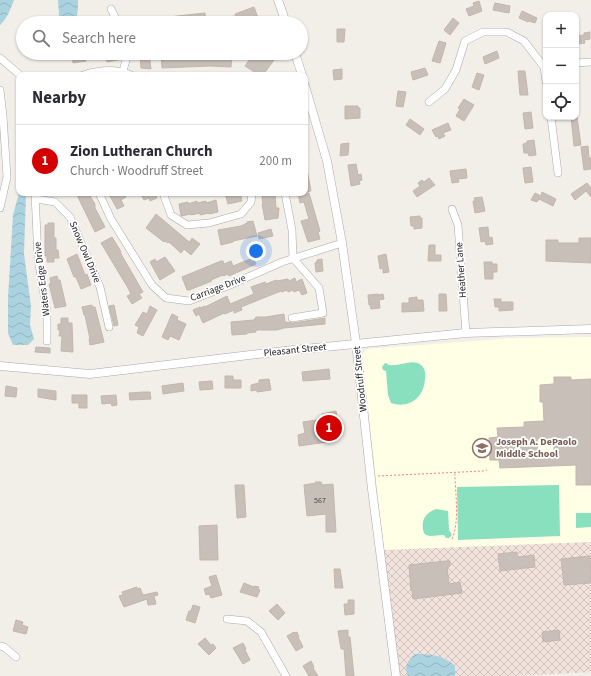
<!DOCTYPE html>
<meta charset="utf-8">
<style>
:root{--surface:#fff;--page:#f7f7f7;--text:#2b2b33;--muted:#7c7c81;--line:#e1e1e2;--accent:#d40000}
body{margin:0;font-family:"Source Sans 3",sans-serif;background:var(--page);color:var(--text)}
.controls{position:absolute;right:12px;top:12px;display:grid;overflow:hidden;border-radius:8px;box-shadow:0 1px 3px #0004}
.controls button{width:36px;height:36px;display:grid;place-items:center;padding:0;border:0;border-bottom:1px solid var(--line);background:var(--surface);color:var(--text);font:20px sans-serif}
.you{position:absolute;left:256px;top:251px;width:14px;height:14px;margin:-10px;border:3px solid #fff;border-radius:50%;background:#1a73e8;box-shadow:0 0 0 6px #1a73e833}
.badge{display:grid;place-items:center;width:26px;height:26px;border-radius:50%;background:var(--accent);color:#fff;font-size:13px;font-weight:700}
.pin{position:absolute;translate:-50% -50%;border:2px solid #fff;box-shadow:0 1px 4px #0006}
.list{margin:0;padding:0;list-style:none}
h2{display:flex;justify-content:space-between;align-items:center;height:52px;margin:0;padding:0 16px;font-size:17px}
h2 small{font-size:13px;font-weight:400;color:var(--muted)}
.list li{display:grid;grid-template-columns:26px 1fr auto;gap:12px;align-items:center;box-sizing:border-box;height:72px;padding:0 16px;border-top:1px solid var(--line)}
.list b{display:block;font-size:15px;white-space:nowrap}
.list p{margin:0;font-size:13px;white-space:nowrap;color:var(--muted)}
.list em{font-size:13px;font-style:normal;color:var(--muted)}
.icon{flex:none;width:22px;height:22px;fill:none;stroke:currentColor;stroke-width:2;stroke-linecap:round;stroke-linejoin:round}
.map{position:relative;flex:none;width:591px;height:676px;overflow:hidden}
.search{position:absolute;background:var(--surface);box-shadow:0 1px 3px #0004;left:16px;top:16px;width:292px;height:44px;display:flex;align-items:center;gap:10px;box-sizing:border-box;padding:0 14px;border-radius:22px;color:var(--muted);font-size:15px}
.panel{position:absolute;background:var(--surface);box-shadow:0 1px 3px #0004;left:16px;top:72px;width:292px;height:124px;border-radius:8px}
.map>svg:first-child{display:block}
</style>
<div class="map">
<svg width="591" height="676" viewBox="0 0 591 676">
<defs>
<pattern id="military-cross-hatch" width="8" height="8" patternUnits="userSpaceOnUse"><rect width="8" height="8" fill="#f3e3dd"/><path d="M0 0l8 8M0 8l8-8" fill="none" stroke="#d0c2bd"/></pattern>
<pattern id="water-waves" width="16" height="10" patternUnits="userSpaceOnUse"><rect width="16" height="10" fill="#aad3df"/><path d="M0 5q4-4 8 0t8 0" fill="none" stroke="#92b5bf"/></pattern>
</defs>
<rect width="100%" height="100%" fill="#f2efe9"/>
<path fill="#ffffe5" d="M591 337V542L384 550 362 355 367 349 514 338Z"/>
<path fill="url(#military-cross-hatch)" d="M591 542V672L515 676H398L384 550Z"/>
<g fill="#88e0be">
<path d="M385 363C387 363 388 365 390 365 400 367 412 358 421 365 425 368 426 374 425 379 424 398 409 409 391 403L388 395 386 371 383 370 382 367Z"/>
<path d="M559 485 560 536 458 540 457 487Z"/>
<path d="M436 509 448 511 449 530 452 535 449 538H446L444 535 430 536 426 535 424 533C420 521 425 513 436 509Z"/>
<path d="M576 513H591V527L576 528Z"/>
</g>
<g fill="url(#water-waves)">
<path d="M0 0H14C11 8 7 19 0 25Z"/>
<path d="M58 0H78V9L76 23H58L59 15Z"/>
<path d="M19 193H26L24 254 31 306 30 325 34 339 28 345H13L8 333V298L13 215Z"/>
<path d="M415 654C432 654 442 655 455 666V676H408C403 667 408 660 415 654Z"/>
</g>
<g fill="#c7bfb8" stroke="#c4b6ab" fill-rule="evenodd">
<path d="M479 1 482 11 469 16 466 9 474 6 473 3Z"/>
<path d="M495 3 510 6 509 13 493 10Z"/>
<path d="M254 7 260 23H225V17L236 16 235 14Z"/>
<path d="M522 11 537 18 535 23 529 21 528 22 519 18Z"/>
<path d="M205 13 206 23H169L168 17Z"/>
<path d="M453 18 459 23 450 35 444 30Z"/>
<path d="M337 29H345L344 42H337Z"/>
<path d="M590 32V39L584 40 585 43 576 44V36L584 35V33Z"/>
<path d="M439 41 446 43 440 63 432 61Z"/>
<path d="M497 51 499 58 485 64 483 57Z"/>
<path d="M72 53H82V55H85L86 61 73 63Z"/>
<path d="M105 53H116L118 60 107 62Z"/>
<path d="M149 53 151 69 141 68 140 54Z"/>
<path d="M161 53H182V56L192 55 193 53H232L231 67 210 66 162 68Z"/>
<path d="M254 53H263L274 60 263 75H259L245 66Z"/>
<path d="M425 68 428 75 413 80 411 72Z"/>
<path d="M342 69V79L334 80 333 70Z"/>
<path d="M518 71H525L528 95H520Z"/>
<path d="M477 73 484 75 479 90 472 87Z"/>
<path d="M398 91 406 92 403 107 396 106Z"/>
<path d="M464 99 474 105 464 121 456 116 460 109 458 108Z"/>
<path d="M345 106H358V108H360V118L345 119Z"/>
<path d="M531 112 533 128 525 129 523 113Z"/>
<path d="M571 117H577L581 145 574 146Z"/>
<path d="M410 119 424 129 420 135 406 125Z"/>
<path d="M448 123 451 130 443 133 445 136 439 139 438 136 436 137 432 130Z"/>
<path d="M534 140 536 155 529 156 528 153H524L523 144 527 143V141Z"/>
<path d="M349 143 348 155 340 156 341 144Z"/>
<path d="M588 146 589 158H591V169L584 170 581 147Z"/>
<path d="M356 164 358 175 361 174 362 180 359 181 360 184 351 186 348 165Z"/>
<path d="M531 167 533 182 525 183 523 168Z"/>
<path d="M466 169 467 178 458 179 459 182 452 183 450 171Z"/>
<path d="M307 170 311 191 305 192V171Z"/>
<path d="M429 178 435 185 417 197 413 191 420 186 418 183 422 180 424 182Z"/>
<path d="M587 183 591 188V197L586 191 575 200 571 194Z"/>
<path d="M542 192 556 199 553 206 539 199 537 202 531 200 535 193 541 196Z"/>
<path d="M76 193H87L89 197 90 196 95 204V208L105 227 95 232Z"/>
<path d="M111 193H123L126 197 121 200 124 206 117 209 110 196 112 195Z"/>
<path d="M140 193H158V194L155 195 157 198 150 201 149 198 144 200Z"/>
<path d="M225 193H240L242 201 228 204Z"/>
<path d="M275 193 276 208H279L278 218 265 220 262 204H263L262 197 263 196V194Z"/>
<path d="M298 193H309L320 231 318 232 320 239 308 242 301 221 309 219 304 202 300 203Z"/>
<path d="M482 197 485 211 475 213 473 201H475L474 198Z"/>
<path d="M216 200 218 212 209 214V213L200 215V213L191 215V214L181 216 179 204 188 202V204L197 201V203L206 201V203Z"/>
<path d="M156 214 188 241 190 242 192 238 200 244 191 255 184 249 181 253 169 242 168 243 165 241 164 242 146 228Z"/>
<path d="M420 216V218H422V228L414 229V226H411L410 217Z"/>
<path d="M253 221 257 236 233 241V242L221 245 218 230 241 226 247 223V222Z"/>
<path d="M48 223H54V238H56V250H58L59 258H54V262H47V256H45V225H48Z"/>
<path d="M488 227 489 238 492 237 493 244 486 245 485 241 481 242 479 228Z"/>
<path d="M271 229 273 236 259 239 258 233Z"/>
<path d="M112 237 120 250 121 254 143 292 139 294 142 298 132 304 127 296 131 294 128 288 101 243Z"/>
<path d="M579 238H591V263L546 261V240H558V243H579Z"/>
<path d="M429 245H435V255H441V261H428Z"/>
<path d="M77 254 85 275 87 274 91 285 81 289 76 277H74L67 259Z"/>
<path d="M386 254 389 272 383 273V268L380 269 378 256Z"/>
<path d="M165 257 175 271 160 280 150 262 155 259 156 262Z"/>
<path d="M253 258 256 264 229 276 228 274 223 276V275L211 280 212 281 189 290H187L182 277 221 261H223L224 264 231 261 233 266Z"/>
<path d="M322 259 323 271 316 272 315 263 317 262V260Z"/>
<path d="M484 262H492V264H497V272H493V279H485Z"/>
<path d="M57 276 58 280H60L66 306 55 308 49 284H51L50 278Z"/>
<path d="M295 278 296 282 302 279 307 293 302 295 299 290 294 292 293 290 288 292 287 290 282 292 281 291 241 307 242 310 234 313V310L225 314 224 313 203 323 199 314 196 316 193 310 200 307V308L205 306V307L227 296 230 304 254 294 251 287 265 282 266 284 276 280 277 281 288 279 289 281Z"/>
<path d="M378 294V295L383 294 384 299 379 300 380 308 371 309 370 305H369L368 295Z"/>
<path d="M439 294H446L447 311H439Z"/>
<path d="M417 297V300H423L424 311 402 312V303H409V298Z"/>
<path d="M494 299H501V302H513V310L499 311V307H495Z"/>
<path d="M92 305V307H95L104 342 90 345 89 339H90L85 315H84L82 307Z"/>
<path d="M114 305 118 325 114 326 109 306Z"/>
<path d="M150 306 157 310 143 336 137 333 139 327 135 325 143 312 147 314Z"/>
<path d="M172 314 178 317 177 320 186 324 179 340 170 336 168 340 162 337Z"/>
<path d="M284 314 285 322 293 323 325 318V324L284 328 277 330H256V332L247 333V334L232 335 231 322 254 320 256 317H266Z"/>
<path d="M61 318H68V323H72L73 352 61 351 62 336H59L60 330H58V324H61Z"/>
<path d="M36 347 50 348V353L35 352Z"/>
<path d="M329 369 330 379 303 381 302 372Z"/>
<path d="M225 376H233V380H241V388H225Z"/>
<path d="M554 377H571V380L591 379V485H576V465L500 468 499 460H490L489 438 498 437 497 428 524 427V422L544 421 543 402H540V385L554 384ZM554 438V452L538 453 537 439Z"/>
<path d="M269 379 271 390 257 392V390L251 391V385L259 383V380Z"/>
<path d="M212 381 213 389 200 390 199 382Z"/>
<path d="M183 383 184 391 163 394 162 386Z"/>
<path d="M6 386 17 388 16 397 5 396Z"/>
<path d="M38 389 56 391V400L38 397Z"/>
<path d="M144 392H150L151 399 130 400 129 393Z"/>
<path d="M72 395H87V408H79V403H72Z"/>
<path d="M116 395 117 405 112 406 111 403 102 404 101 396Z"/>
<path d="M336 411 338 424 333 425 335 439 327 440V442L299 446 298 435 305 433 303 422 323 419 322 414Z"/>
<path d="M315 482H321L322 485 333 484 336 532H326V514L307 516 304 485 316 483Z"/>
<path d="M235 485H244L246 517 237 518Z"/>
<path d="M217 525 218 560H200L199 526Z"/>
<path d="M517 552 518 557 534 555 535 567 500 571 498 554Z"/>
<path d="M590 556 591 583 564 585 561 559Z"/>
<path d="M446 561H450V566L447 567 449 584 460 582 462 593 413 599 412 590 411 591 409 565Z"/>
<path d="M334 569H340L343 588H335Z"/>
<path d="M216 575 222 595 211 598 209 594 206 595 204 589 212 586 209 577Z"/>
<path d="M244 583 254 587V586L259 587 258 589 260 590 257 597 240 592Z"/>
<path d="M137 587V589L140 588 143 595 157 592 158 595 154 596 156 604 148 605 147 599 124 607 119 596 123 595 122 592Z"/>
<path d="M348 600H354V614L345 615 344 604H348Z"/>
<path d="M277 604 285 613 278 620 269 611Z"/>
<path d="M193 605 200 607 195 623 186 620 189 611H191Z"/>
<path d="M16 620 23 622 22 625 28 627 26 634 13 631Z"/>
<path d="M348 630V637H350L354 676H346L344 649H341L338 631Z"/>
<path d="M559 630 560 640 543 642 542 632Z"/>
<path d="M294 632 295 633 297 632 299 637H298L303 647 296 651 287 636Z"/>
<path d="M205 638 211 645 213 644 216 648 209 655 198 644Z"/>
<path d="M243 643 246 649 245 650 250 660 243 664 233 648Z"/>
<path d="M311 661 314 667 313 668 318 676H309L303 666Z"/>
</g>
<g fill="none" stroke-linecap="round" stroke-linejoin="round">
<g stroke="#a9a9a9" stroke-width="8">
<g id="minor">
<path d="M111 9 118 23"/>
<path d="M0 58 20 75"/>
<path d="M576 63 591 62"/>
<path d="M544 67 546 82"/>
<path d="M123 71 128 53"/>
<path d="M83 75C99 70 115 68 131 75"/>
<path d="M0 90 3 116 7 177 0 208"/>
<path d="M429 102 445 89 456 70 465 41 483 32H507L524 41 544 67H546"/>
<path d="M551 117 558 173"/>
<path d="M35 193 38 259 47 312V341"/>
<path d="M99 193 111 219 152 285 166 298 189 301 230 285 282 262 342 243"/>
<path d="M163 193 171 215 187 225 209 223 241 214 251 202 252 193"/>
<path d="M285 193 292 230 293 258 319 288 323 313 292 318"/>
<path d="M36 199 55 202 70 217 100 287 109 327"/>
<path d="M452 209 458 225 466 333"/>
<path d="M227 619 247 621 261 632 286 676"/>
<path d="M0 646 4 647 16 657"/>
</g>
</g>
<g stroke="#a9a9a9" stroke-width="9">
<g id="tertiary">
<path d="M278 0 286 23"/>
<path d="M295 53 302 75"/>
<path d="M305 86 327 161 342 243 356 343 372 489 396 676"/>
<path d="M0 366 90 374 284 351 466 333 591 329"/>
</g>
</g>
<g stroke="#fa8072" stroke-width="1" stroke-dasharray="2 2" stroke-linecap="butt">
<path d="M378 476 483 471 487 470"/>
<path d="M452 539C460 521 455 493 455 473"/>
</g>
<use href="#minor" stroke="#fff" stroke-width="7"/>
<use href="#tertiary" stroke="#fff" stroke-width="8"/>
</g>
<defs>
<g id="school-ring" transform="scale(1)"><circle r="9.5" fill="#fff" stroke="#8d6e63" stroke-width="1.5"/><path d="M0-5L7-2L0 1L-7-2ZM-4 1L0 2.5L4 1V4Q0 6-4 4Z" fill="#8d6e63"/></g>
</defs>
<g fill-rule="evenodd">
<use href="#school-ring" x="482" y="448"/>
</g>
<g text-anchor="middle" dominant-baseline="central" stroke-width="3.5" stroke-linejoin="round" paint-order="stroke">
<g font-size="8" fill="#4b4948">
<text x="320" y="500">567</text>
</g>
<g font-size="10" fill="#222" stroke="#fff">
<text transform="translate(85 252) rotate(67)">Snow Owl Drive</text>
<text transform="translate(461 270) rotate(-94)">Heather Lane</text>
<text transform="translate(42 279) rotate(-97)">Waters Edge Drive</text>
<text transform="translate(218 288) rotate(-21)">Carriage Drive</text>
<text transform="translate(295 350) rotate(-6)">Pleasant Street</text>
<text transform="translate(360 379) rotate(-96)">Woodruff Street</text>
</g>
<g font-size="10" font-weight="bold" fill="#785e54" stroke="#fff" text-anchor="start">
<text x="496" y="442">Joseph A. DePaolo<tspan x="496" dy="12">Middle School</tspan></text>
</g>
</g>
</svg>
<div class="controls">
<button>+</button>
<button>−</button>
<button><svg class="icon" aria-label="locate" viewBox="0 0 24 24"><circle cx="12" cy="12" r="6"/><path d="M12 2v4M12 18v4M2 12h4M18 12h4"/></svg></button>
</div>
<div class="you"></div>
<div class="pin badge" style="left:329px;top:428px">1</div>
<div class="search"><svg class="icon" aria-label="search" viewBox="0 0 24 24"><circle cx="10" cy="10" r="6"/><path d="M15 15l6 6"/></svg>Search here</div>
<section class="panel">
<h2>Nearby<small></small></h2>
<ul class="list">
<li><span class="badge">1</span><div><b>Zion Lutheran Church</b><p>Church · Woodruff Street</p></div><em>200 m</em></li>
</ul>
</section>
</div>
